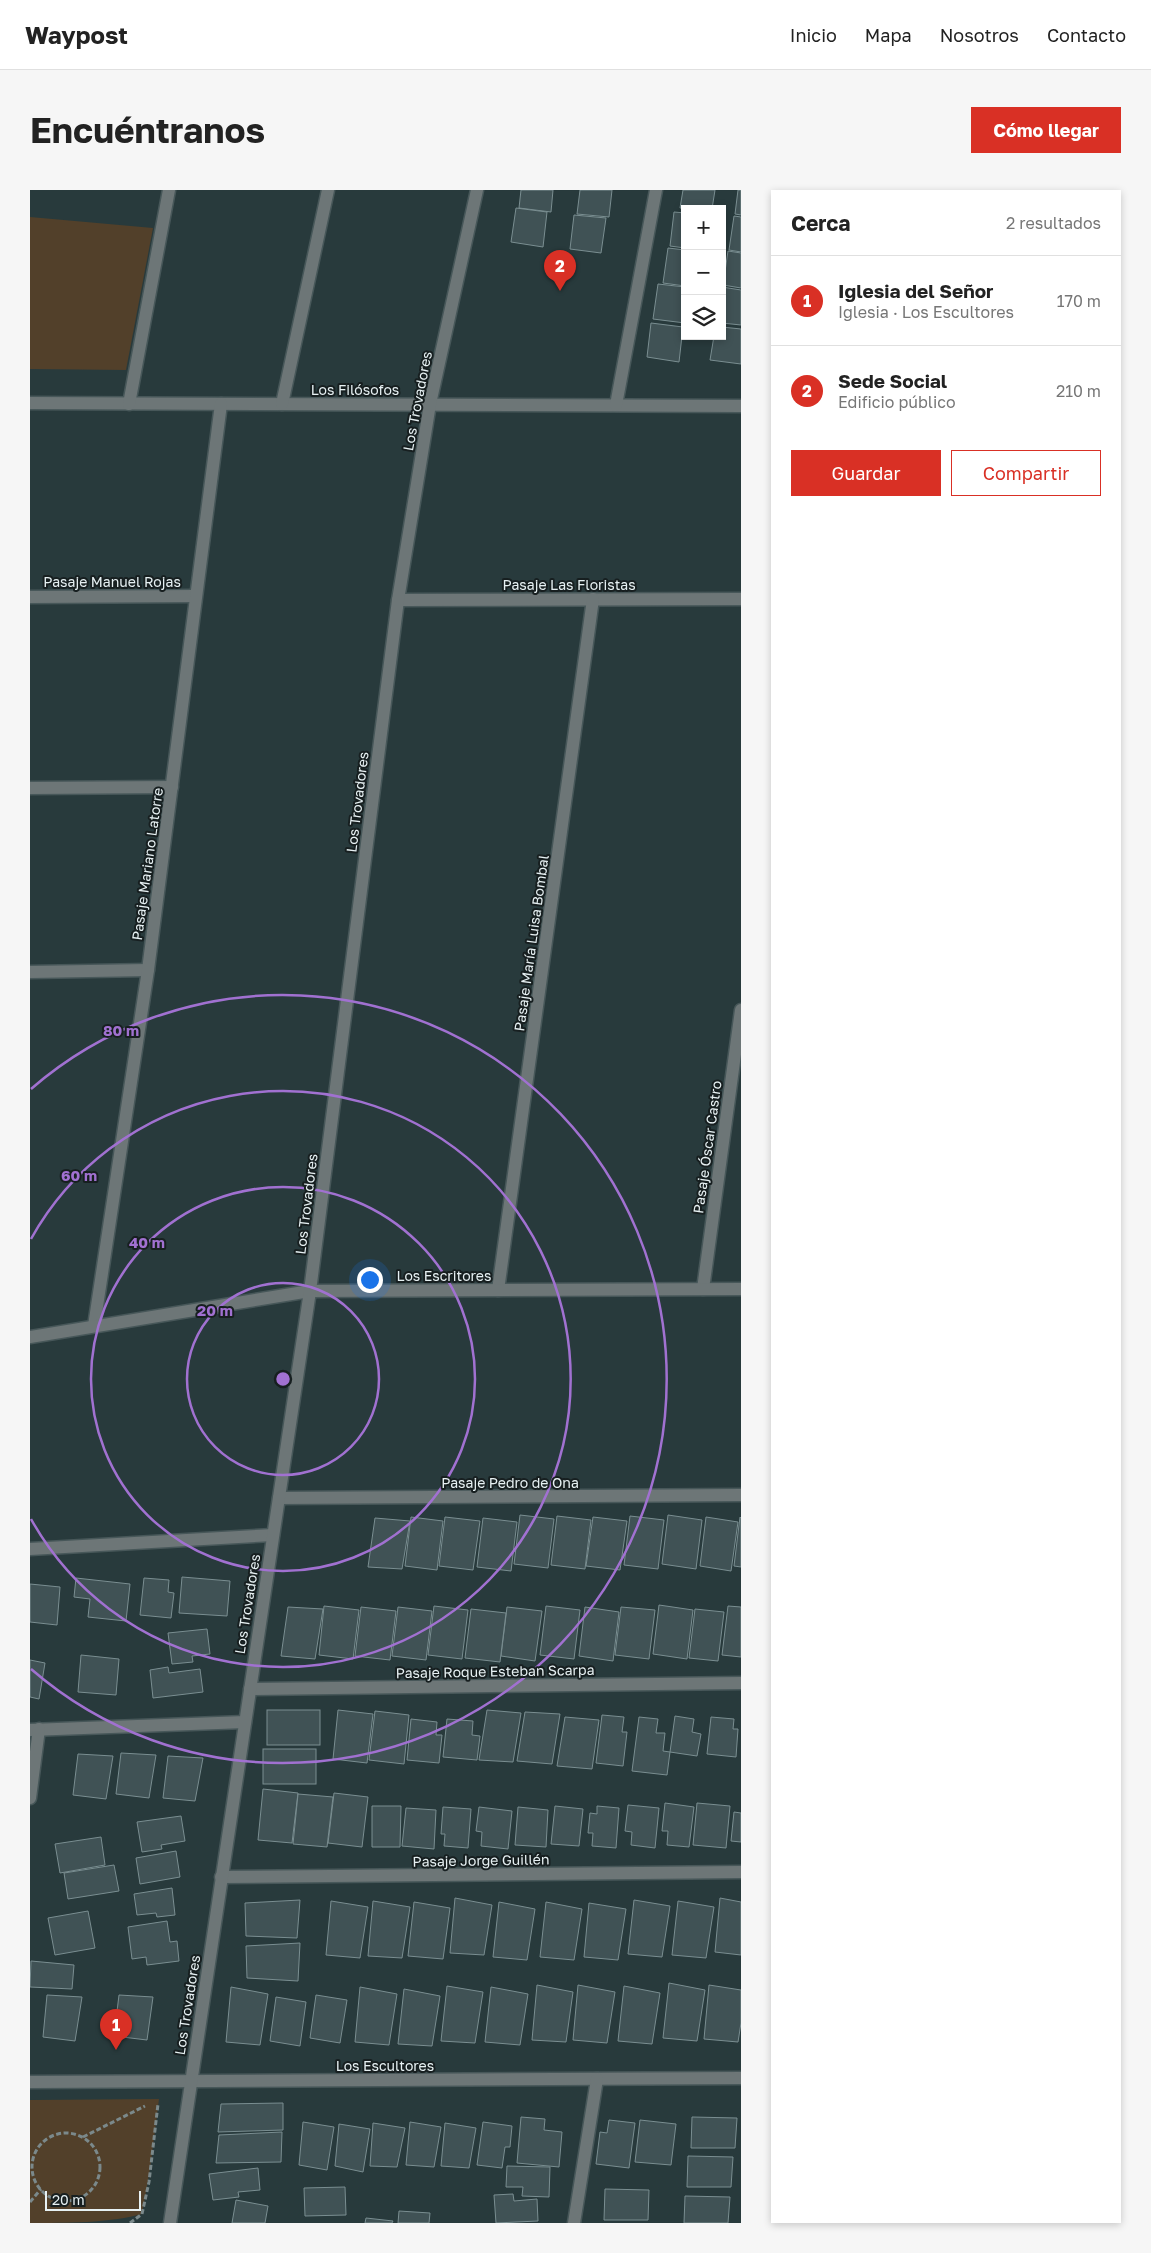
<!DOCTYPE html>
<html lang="es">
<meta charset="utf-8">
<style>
:root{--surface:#fff;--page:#f6f6f6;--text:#222;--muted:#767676;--line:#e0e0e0;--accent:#d93025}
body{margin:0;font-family:"Golos Text",sans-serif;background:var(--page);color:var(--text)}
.controls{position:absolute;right:15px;top:15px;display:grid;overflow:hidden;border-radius:0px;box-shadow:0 2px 8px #0003}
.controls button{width:45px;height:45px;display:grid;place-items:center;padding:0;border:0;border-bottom:1px solid var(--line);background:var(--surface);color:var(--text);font:25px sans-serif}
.scale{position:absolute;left:15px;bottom:12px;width:96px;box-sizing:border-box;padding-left:5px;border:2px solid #e7f1f3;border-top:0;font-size:14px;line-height:18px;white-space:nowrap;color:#e7f1f3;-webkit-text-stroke:4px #171f20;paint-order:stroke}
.you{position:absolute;left:339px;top:1089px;width:18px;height:18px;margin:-12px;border:4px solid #fff;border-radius:50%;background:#1a73e8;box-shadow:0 0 0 8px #1a73e833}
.badge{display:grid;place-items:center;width:32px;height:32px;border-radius:50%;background:var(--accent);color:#fff;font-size:16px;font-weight:700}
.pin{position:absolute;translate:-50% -41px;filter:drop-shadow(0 1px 2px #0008)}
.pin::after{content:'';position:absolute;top:26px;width:18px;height:15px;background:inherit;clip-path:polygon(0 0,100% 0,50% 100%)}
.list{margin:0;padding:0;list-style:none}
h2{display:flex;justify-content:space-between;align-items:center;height:65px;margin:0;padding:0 20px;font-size:21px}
h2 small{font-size:16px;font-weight:400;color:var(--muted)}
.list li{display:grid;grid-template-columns:32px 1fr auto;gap:15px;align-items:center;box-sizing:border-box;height:90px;padding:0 20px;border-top:1px solid var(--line)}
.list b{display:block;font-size:19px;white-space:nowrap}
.list p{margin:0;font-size:16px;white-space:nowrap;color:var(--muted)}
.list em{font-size:16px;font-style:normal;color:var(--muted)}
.actions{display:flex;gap:10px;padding:15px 20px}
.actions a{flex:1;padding:11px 0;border:1px solid var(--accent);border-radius:0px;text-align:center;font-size:18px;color:var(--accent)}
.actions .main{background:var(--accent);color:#fff}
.icon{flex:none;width:28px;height:28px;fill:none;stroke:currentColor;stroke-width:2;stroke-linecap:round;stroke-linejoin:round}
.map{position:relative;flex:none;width:711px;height:2033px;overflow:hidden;border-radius:0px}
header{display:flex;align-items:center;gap:30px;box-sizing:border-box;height:70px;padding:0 25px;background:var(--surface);border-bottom:1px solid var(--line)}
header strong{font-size:24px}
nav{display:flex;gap:28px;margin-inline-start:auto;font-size:18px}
.intro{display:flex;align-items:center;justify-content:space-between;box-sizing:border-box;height:120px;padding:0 30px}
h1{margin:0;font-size:35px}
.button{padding:12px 22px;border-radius:0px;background:var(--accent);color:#fff;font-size:18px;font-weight:700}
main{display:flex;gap:30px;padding:0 30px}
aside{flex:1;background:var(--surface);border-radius:0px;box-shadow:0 2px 8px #0003}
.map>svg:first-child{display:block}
</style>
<header>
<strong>Waypost</strong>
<nav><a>Inicio</a><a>Mapa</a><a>Nosotros</a><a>Contacto</a></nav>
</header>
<div class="intro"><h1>Encuéntranos</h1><a class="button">Cómo llegar</a></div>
<main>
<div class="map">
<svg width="711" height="2033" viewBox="0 0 711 2033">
<rect width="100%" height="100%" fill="#283a3c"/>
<g fill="#52402a">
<path d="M0 27 123 38 96 180 0 179Z"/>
<path d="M129 1909 120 1979 112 2024C80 2033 35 2033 0 2033V1910Z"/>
</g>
<g fill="#405255" stroke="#7a8e91">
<path d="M491 0H523L521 22 489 18Z"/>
<path d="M550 0H582L579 27 547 24Z"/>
<path d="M653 0H685L682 19 650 18Z"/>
<path d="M708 0H711V25L705 24Z"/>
<path d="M486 18 517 22 513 57 481 52Z"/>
<path d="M644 22 655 23V58L640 56Z"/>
<path d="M544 25 576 28 571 63 540 59Z"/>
<path d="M704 26 711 27V62L699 60Z"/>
<path d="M638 58 655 60V96L633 93Z"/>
<path d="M698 61 711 63V98L693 95Z"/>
<path d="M628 94 655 97V133L623 129Z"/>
<path d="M692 97 711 100V135L692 133Z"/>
<path d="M621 133 653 137 649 172 617 167Z"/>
<path d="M692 137 711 139V174L680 170 684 146H692Z"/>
<path d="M490 1325 524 1329 518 1378 484 1374Z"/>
<path d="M638 1325 672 1330 666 1379 632 1374Z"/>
<path d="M527 1326 561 1330 555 1379 521 1375Z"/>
<path d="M600 1326 634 1330 628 1379 594 1375Z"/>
<path d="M381 1327 413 1331 407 1380 375 1376Z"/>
<path d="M415 1327 450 1331 443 1380 409 1376Z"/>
<path d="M563 1327 597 1331 590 1380 556 1376Z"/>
<path d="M676 1327 708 1332 701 1381 670 1376Z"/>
<path d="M710 1327 711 1328V1377L704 1376Z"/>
<path d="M345 1328 380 1331 372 1379 338 1377Z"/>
<path d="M453 1328 487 1332 481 1381 447 1377Z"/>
<path d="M152 1387 200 1391 197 1426 149 1423Z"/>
<path d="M46 1388 100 1394 96 1431 58 1427 60 1409 44 1407Z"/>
<path d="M114 1388 139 1390 138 1402 144 1403 141 1428 110 1425Z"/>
<path d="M0 1394 30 1397 27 1435 0 1432Z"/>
<path d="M629 1415 663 1420 657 1469 623 1464Z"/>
<path d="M294 1416 329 1420 323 1469 289 1465Z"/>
<path d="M404 1416 438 1420 432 1469 398 1465Z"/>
<path d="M516 1416 550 1420 544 1469 510 1465Z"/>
<path d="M698 1416 711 1417V1467L692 1465Z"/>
<path d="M258 1417 293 1419 285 1469 251 1466Z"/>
<path d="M331 1417 366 1421 360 1470 325 1466Z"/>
<path d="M368 1417 402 1421 396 1470 362 1466Z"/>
<path d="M477 1417 512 1421 505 1471 471 1466Z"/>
<path d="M555 1417 589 1422 583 1471 549 1466Z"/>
<path d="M591 1417 625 1420 619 1469 585 1465Z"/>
<path d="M441 1419 476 1423 470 1472 435 1468Z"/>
<path d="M665 1419 694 1422 688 1471 659 1468Z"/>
<path d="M177 1439 180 1464 162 1466 163 1472 142 1474 138 1443Z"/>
<path d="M51 1465 89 1469 86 1505 48 1502Z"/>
<path d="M0 1470 15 1473 9 1509 0 1507Z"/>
<path d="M138 1477 139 1483 170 1479 173 1502 123 1508 120 1480Z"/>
<rect x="237" y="1520" width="53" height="35"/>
<path d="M308 1520 343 1524 337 1573 303 1569Z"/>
<path d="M457 1520 491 1523 483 1572 449 1570Z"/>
<path d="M345 1521 379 1525 374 1574 339 1570Z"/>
<path d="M495 1522 530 1524 522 1574 487 1571Z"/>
<path d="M572 1525 594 1527 592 1542H597L593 1576 566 1573Z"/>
<path d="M645 1526 664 1529 662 1542 671 1544 667 1566 640 1562Z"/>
<path d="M535 1527 569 1530 562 1579 527 1576Z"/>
<path d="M609 1527 628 1529 626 1543H635L633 1561 640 1562 637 1585 602 1581Z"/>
<path d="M681 1527 704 1529 703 1539H708L706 1567 677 1564Z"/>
<path d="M381 1529 407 1532 406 1545H412L409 1573 377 1570Z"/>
<path d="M417 1529 443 1531 442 1545 450 1546 447 1570 413 1567Z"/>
<rect x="233" y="1559" width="53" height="35"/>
<path d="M91 1563 126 1565 119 1608 86 1604Z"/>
<path d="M48 1564 83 1566 76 1609 43 1605Z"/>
<path d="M138 1566 173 1568 165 1611 133 1608Z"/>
<path d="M233 1599 268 1603 262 1653 228 1650Z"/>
<path d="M304 1603 338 1607 332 1657 298 1653Z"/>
<path d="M268 1604 303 1607 297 1657 263 1654Z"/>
<path d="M635 1613 664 1617 659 1657 637 1655 638 1641H632Z"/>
<path d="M667 1613 700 1616 696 1658 663 1655Z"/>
<path d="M598 1615 629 1618 625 1658 601 1655 602 1642 595 1641Z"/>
<path d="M342 1616H371L370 1657H342Z"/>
<path d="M525 1616 553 1619 549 1656 521 1654Z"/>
<path d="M567 1616 589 1618 586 1658 562 1656 563 1643H558L560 1623 567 1624Z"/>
<path d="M413 1617 441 1619 438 1658 414 1656 415 1644H411Z"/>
<path d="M449 1617 482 1621 478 1659 451 1656 452 1642 446 1641Z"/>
<path d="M488 1617 518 1620 516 1657 485 1655Z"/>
<path d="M376 1618 406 1620 404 1659 372 1656Z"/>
<path d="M704 1622 711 1623V1652L701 1651Z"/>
<path d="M151 1626 155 1651 131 1655 132 1659 112 1662 107 1632Z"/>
<path d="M71 1647 75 1675 30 1683 25 1654Z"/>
<path d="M146 1661 150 1687 110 1694 106 1668Z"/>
<path d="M84 1675 89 1701 38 1709 34 1683Z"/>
<path d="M142 1698 145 1725 127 1727 126 1723 107 1725 104 1704Z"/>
<path d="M425 1708 462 1715 454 1765 420 1763Z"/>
<path d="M690 1708 711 1712V1765L685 1762Z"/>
<path d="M270 1710 267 1748 216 1746 215 1713Z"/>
<path d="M604 1710 640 1716 632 1767 598 1764Z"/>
<path d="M301 1711 338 1717 330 1768 296 1765Z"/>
<path d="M343 1711 380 1717 372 1768 338 1766Z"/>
<path d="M648 1711 684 1717 676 1768 642 1765Z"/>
<path d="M384 1712 420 1718 413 1769 378 1766Z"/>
<path d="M469 1712 505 1719 497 1770 463 1767Z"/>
<path d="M516 1712 552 1719 544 1770 510 1767Z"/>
<path d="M559 1713 596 1719 588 1770 554 1767Z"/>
<path d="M58 1721 65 1758 25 1765 18 1728Z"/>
<path d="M137 1731 140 1752 147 1751 149 1771 117 1775 116 1767 102 1769 98 1737Z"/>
<path d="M270 1753 268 1791 217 1788 216 1756Z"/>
<path d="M1 1771 44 1775 42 1799 0 1797Z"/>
<path d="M639 1793 675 1800 667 1851 633 1848Z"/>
<path d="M507 1795 543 1802 536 1852 502 1850Z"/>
<path d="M548 1795 585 1802 577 1853 543 1850Z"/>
<path d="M679 1795 711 1800V1833L708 1852 674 1849Z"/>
<path d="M417 1796 453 1802 445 1853 411 1851Z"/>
<path d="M594 1796 630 1803 622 1854 588 1851Z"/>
<path d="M201 1797 238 1804 230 1855 196 1852Z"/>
<path d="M330 1797 367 1804 359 1855 325 1852Z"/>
<path d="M461 1797 498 1804 490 1855 455 1852Z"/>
<path d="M374 1799 410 1806 402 1856 368 1854Z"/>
<path d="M17 1805 52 1807 45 1851 13 1847Z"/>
<path d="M89 1805 123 1807 117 1850 84 1846Z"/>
<path d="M286 1805 317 1810 310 1853 280 1848Z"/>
<path d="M246 1807 276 1812 270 1856 240 1851Z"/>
<path d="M253 1913V1940L188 1942 191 1914Z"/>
<path d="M491 1927 515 1929 514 1940 532 1942 529 1977 487 1973Z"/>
<path d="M662 1927 707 1928 705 1958H661Z"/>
<path d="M579 1930 605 1933 599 1978 566 1974 570 1942 577 1943Z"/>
<path d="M610 1930 646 1934 641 1975 605 1972Z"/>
<path d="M273 1932 304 1937 297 1980 269 1975Z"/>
<path d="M380 1932 411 1937 404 1977 376 1975Z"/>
<path d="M453 1932 482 1936 480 1957H475L472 1978 447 1975Z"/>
<path d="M343 1933 375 1938 367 1977 340 1976Z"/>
<path d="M415 1933 446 1938 439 1978 411 1976Z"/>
<path d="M309 1934 340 1939 333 1982 305 1976Z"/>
<path d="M252 1942 251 1972 186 1973 189 1945Z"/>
<path d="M658 1966 703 1967 701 1997H657Z"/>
<path d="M477 1976 520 1977 519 2007 492 2006 493 1997H476Z"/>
<path d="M228 1978 230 2000 208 2002 209 2007 183 2010 179 1984Z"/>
<path d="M315 1997 316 2025 275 2026 274 1998Z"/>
<path d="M575 1999 619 2000 618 2030H574Z"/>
<path d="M483 2004 484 2011 507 2009 508 2031 466 2033 464 2005Z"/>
<path d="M655 2006 700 2007 698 2033H654Z"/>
<path d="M206 2010 238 2016 235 2033H202Z"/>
<path d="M369 2021 400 2023 399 2033H368Z"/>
<path d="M336 2028 363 2031 362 2033H335Z"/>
</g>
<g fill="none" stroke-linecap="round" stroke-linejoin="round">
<g stroke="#475759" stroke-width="15">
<g id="minor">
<path d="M0 213 711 216"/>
<path d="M99 214 139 0"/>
<path d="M252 214 298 0"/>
<path d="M586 215 626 0"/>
<path d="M0 407 165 406"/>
<path d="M368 410 711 409"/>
<path d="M0 598 142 597"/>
<path d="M0 782 118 780"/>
<path d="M673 1099 711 820"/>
<path d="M468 1100 563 409"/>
<path d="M64 1136 118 780 191 214"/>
<path d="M0 1147 280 1101 711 1099"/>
<path d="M249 1308 711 1305"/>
<path d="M0 1359 243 1345"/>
<path d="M220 1499 711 1493"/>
<path d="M0 1540 215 1532"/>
<path d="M0 1608 9 1539"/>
<path d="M191 1687 711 1682"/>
<path d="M0 1892 711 1888"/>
<path d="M140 2033 280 1101 368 410 400 214 447 0"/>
<path d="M544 2033 567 1889"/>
</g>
</g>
<g stroke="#7b898b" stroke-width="3" stroke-dasharray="5 2.5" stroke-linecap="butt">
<circle cx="36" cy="1977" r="34"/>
<path d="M53 1947 115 1916"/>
<path d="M0 2012 11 1999"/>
<path d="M100 2033 112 2024 119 1992 128 1914"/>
</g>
<use href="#minor" stroke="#6d7677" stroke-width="12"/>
</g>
<g fill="none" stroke="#a171d1" stroke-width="2.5">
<circle cx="253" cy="1189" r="96"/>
<circle cx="253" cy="1189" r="192"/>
<path d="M1 1049A288 288 0 1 1 1 1329"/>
<path d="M1 899A384 384 0 1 1 1 1479"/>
</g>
<g text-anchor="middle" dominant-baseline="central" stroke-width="4" stroke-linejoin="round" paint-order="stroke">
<g font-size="14" fill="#e7f1f3" stroke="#171f20">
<text x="325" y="199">Los Filósofos</text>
<text transform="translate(387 211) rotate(-79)">Los Trovadores</text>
<text x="82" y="391">Pasaje Manuel Rojas</text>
<text x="539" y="394">Pasaje Las Floristas</text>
<text transform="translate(327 612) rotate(-83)">Los Trovadores</text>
<text transform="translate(117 674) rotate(-82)">Pasaje Mariano Latorre</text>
<text transform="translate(501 753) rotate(-82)">Pasaje María Luisa Bombal</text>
<text transform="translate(677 957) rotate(-82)">Pasaje Óscar Castro</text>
<text transform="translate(276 1014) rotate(-83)">Los Trovadores</text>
<text x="414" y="1085">Los Escritores</text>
<text x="480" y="1292">Pasaje Pedro de Ona</text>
<text transform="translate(217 1414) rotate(-81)">Los Trovadores</text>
<text transform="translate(465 1481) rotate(-1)">Pasaje Roque Esteban Scarpa</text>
<text transform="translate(451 1670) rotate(-1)">Pasaje Jorge Guillén</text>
<text transform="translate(157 1815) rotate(-81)">Los Trovadores</text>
<text x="355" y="1875">Los Escultores</text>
</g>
</g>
<circle cx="253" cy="1189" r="8" fill="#a171d1" stroke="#171f20" stroke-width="2.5"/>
<g font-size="15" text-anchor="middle" font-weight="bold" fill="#a171d1" stroke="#171f20" stroke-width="4" stroke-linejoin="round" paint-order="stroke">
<text x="91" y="846">80 m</text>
<text x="49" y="991">60 m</text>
<text x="117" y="1058">40 m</text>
<text x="185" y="1126">20 m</text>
</g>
</svg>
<div class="controls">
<button>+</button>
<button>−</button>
<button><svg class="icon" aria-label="layers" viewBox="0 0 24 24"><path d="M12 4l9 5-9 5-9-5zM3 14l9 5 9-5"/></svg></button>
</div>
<div class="scale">20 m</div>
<div class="you"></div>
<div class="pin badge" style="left:86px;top:1860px">1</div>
<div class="pin badge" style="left:530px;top:101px">2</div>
</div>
<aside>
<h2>Cerca<small>2 resultados</small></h2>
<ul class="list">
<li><span class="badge">1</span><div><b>Iglesia del Señor</b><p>Iglesia · Los Escultores</p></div><em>170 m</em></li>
<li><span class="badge">2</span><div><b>Sede Social</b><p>Edificio público</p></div><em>210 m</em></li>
</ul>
<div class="actions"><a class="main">Guardar</a><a>Compartir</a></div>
</aside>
</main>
